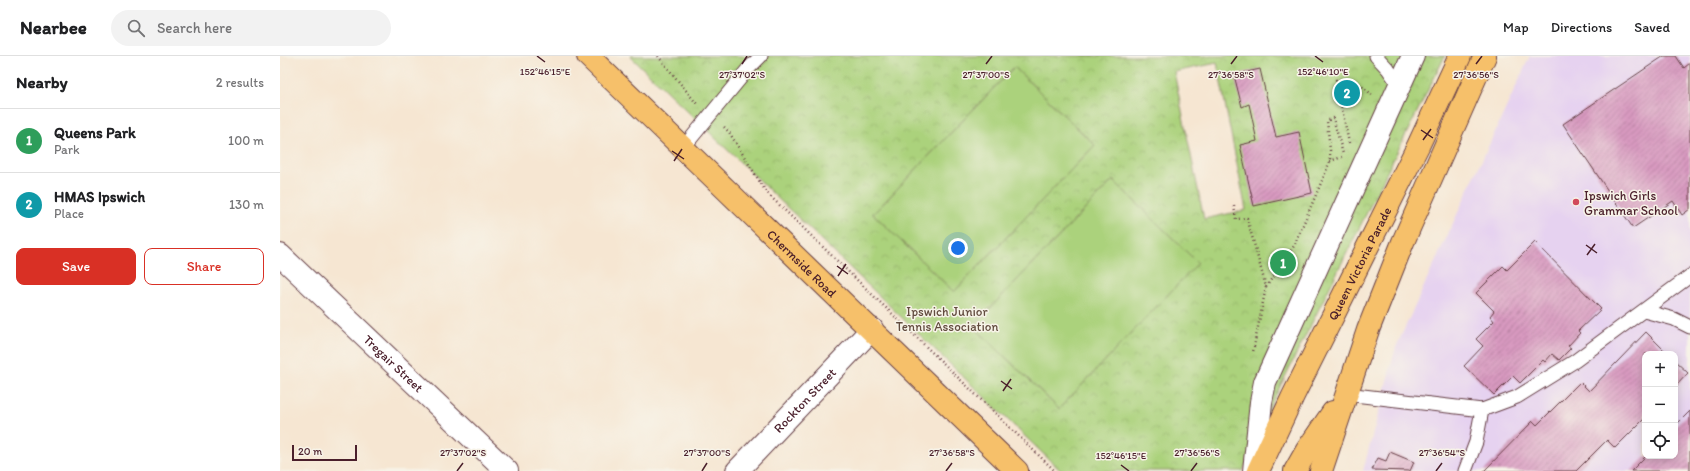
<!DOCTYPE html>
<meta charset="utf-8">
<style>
:root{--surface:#fff;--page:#f2f2f2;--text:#202124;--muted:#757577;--line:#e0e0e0;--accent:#d93025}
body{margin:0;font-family:Itim,sans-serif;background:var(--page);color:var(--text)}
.controls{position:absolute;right:12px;bottom:12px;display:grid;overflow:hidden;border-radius:8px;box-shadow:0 2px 10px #0003}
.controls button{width:36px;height:36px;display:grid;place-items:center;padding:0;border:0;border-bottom:1px solid var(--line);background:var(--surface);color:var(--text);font:20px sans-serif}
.scale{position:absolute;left:12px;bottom:10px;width:65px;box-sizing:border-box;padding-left:4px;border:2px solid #4a1f2b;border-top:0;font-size:11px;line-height:14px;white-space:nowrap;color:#4a1f2b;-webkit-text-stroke:3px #f7f3e8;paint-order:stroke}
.you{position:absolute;left:678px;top:192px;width:14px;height:14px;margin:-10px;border:3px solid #fff;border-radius:50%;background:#1a73e8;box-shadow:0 0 0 6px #1a73e833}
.badge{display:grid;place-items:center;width:26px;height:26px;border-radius:50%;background:var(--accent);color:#fff;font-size:13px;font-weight:700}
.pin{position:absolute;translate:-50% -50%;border:2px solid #fff;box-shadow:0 1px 4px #0006}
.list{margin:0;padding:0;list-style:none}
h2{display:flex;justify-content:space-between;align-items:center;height:52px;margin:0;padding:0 16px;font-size:17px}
h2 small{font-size:13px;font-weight:400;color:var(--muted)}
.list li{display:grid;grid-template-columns:26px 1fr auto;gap:12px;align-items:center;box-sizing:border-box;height:64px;padding:0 16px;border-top:1px solid var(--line)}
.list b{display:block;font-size:15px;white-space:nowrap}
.list p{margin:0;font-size:13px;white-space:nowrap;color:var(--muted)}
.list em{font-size:13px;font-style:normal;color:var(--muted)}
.actions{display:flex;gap:8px;padding:12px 16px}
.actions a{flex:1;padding:9px 0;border:1px solid var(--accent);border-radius:8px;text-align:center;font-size:14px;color:var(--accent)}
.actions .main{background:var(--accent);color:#fff}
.icon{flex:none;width:22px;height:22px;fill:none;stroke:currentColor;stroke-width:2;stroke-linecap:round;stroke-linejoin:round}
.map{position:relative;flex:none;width:1410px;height:415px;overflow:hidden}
header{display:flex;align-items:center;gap:24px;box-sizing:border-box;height:56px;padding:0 20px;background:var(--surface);border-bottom:1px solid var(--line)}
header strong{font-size:19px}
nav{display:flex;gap:22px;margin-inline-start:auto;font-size:14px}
.search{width:280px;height:36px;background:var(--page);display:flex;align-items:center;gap:10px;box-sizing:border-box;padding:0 14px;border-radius:22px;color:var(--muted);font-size:15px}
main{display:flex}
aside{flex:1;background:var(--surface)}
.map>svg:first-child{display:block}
</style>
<header>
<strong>Nearbee</strong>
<div class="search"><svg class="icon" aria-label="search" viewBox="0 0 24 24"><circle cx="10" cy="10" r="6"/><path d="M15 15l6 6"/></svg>Search here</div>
<nav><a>Map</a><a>Directions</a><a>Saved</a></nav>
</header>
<main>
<aside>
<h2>Nearby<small>2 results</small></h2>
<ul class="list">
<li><span class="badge" style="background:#2e9e5b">1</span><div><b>Queens Park</b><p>Park</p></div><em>100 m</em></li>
<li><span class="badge" style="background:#0f9aa8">2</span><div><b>HMAS Ipswich</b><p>Place</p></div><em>130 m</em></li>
</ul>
<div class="actions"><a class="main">Save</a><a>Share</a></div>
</aside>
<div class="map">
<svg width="1410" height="415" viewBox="0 0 1410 415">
<defs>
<pattern id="park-crowns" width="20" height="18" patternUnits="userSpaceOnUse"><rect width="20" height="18" fill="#abd27c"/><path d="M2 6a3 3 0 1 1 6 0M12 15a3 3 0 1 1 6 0" fill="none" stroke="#95b46b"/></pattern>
<pattern id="building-hatch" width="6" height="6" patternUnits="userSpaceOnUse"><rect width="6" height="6" fill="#d89ac0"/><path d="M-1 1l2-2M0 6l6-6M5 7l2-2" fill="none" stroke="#b17d9c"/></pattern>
</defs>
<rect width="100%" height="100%" fill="#f7f3e8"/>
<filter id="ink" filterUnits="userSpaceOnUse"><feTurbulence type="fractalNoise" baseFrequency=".025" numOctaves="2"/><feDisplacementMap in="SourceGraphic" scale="8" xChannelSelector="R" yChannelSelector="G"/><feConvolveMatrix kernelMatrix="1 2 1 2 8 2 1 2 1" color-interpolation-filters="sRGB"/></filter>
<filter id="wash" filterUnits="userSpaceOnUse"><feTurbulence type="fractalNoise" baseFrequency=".012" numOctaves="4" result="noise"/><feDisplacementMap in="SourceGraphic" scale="16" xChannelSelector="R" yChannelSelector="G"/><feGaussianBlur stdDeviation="0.9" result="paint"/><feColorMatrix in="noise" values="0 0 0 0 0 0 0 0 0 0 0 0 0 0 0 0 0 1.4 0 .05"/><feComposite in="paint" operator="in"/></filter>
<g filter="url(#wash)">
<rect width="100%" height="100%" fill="#f6e6d2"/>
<path fill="#e6d2f0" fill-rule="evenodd" d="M1250 0H1410V415H1083L1116 291ZM1365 298H1395V400H1365Z"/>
<g fill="#abd27c" stroke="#7a7854">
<path d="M734 11 815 89 674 236 593 158Z"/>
<path d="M833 124 919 207 779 353 693 270Z"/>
</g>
<path fill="url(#park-crowns)" stroke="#7a7854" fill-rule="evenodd" d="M350 0H1165L991 349 963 415H781ZM937 7 966 154 924 163 894 16ZM734 11 815 89 674 236 593 158ZM833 124 918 207 779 353 693 270Z"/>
<g id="blocks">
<g fill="url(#building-hatch)">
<path d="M1384 0H1396L1404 12 1410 7V153L1402 159 1393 145 1353 172 1283 68Z"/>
<path d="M980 13 996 81 1019 76 1032 137 974 150 960 89 977 85 969 48 962 51 954 19Z"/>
<path d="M1255 186 1321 253 1298 275 1300 277 1288 290 1291 292 1279 304 1272 298 1265 306 1263 304 1240 327 1233 320 1214 339 1184 310 1203 290 1196 283 1214 265 1210 260 1214 255 1196 237 1223 210 1227 214Z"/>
<path d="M1366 276 1388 298H1365V362L1335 392 1327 384 1296 415H1204L1253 365 1257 369 1300 326 1309 335Z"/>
<path d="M1395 305 1408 317 1395 331Z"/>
<path d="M1410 355V415H1351L1366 400H1395V370Z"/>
<path d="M1110 396 1134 406 1130 415 1092 414 1098 402 1106 405Z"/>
</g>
</g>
</g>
<g filter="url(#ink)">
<use href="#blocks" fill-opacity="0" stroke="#643d44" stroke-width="1"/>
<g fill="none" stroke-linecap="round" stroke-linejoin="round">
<g stroke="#643d44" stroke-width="15">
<g id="service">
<path d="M1096 0 1108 13 1119 29"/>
<path d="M403 92 468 13 481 0"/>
<path d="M1364 255 1394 263 1410 271"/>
<path d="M1066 338 1202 354 1237 341 1295 305 1410 220"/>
<path d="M1185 415 1196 386 1202 354"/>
</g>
</g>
<g stroke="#643d44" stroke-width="24">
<g id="minor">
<path id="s1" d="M0 199 227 415"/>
<path id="s2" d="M457 415 592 273"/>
<path d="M974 415 981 346 985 326 1133 0"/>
</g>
</g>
<g stroke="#643d44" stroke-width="24">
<g id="primary">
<path id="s3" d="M308 0 737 415"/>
<path id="s4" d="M978 415 1013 340 1138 90 1180 0"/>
<path d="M1015 415 1027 394 1053 356"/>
<path d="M1041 415 1088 274 1123 186 1205 0"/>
</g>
</g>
<g stroke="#643d44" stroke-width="2.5" stroke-dasharray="1 3" stroke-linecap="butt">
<path d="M378 0 417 48"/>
<path d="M444 71 449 76 483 131 490 140 775 415"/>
<path d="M1069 87 1056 24C1072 24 1080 27 1092 39"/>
<path d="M1050 105 1062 101"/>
<path d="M954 150 956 163 967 162 986 231 973 296"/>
<path d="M986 231 1014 190 1044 120 1050 105V94L1047 65 1053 62 1063 98"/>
</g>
<use href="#service" stroke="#fff" stroke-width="13"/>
<use href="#minor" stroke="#fff" stroke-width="22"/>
<use href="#primary" stroke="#f6c06b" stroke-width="22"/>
</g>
</g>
<path fill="none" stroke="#4a1f2b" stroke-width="1.5" d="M257 0 265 6M1035 0 1043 6M462 8 467 0M706 8 712 0M951 8 957 0M1196 8 1202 0M1141 74 1153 82M1143 84 1151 73M392 95 404 103M394 105 402 93M1306 189 1317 197M1307 199 1315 188M557 210 568 218M558 220 566 208M721 325 732 333M723 335 731 323M841 409 849 415M177 415 183 407M422 415 427 407M666 415 672 407M911 415 917 407M1156 415 1162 407"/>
<circle fill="#d1495b" stroke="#f7f3e8" stroke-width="1.5" cx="1296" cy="146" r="4"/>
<g text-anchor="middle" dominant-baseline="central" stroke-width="3" stroke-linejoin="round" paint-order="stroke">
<g font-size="13" fill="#4a1f2b" stroke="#f7f3e8" text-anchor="start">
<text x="1304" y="139">Ipswich Girls<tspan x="1304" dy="15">Grammar School</tspan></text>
</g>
<g font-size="13" fill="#4a1f2b" stroke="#f7f3e8">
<text stroke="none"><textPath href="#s3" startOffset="298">Chermside Road</textPath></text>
<text stroke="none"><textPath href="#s4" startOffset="231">Queen Victoria Parade</textPath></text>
<text stroke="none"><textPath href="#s1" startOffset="157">Tregair Street</textPath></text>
<text stroke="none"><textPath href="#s2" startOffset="98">Rockton Street</textPath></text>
</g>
<g font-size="13" fill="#624c3f" stroke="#f7f3e8">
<text x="667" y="255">Ipswich Junior<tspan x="667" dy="15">Tennis Association</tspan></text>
</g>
</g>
<g font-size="10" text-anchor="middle" fill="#4a1f2b" stroke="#f7f3e8" stroke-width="3" stroke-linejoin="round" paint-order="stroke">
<text x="265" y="19">152°46'15"E</text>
<text x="1043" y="19">152°46'10"E</text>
<text x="462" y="22">27°37'02"S</text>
<text x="706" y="22">27°37'00"S</text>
<text x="951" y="22">27°36'58"S</text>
<text x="1196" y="22">27°36'56"S</text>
<text x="183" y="400">27°37'02"S</text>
<text x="427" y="400">27°37'00"S</text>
<text x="672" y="400">27°36'58"S</text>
<text x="917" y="400">27°36'56"S</text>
<text x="1162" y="400">27°36'54"S</text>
<text x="841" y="403">152°46'15"E</text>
</g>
</svg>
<div class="controls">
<button>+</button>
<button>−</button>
<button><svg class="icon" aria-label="locate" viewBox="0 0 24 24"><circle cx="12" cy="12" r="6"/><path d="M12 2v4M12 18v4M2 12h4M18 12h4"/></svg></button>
</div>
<div class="scale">20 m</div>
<div class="you"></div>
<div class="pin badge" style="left:1003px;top:207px;background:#2e9e5b">1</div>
<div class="pin badge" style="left:1067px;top:37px;background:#0f9aa8">2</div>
</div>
</main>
